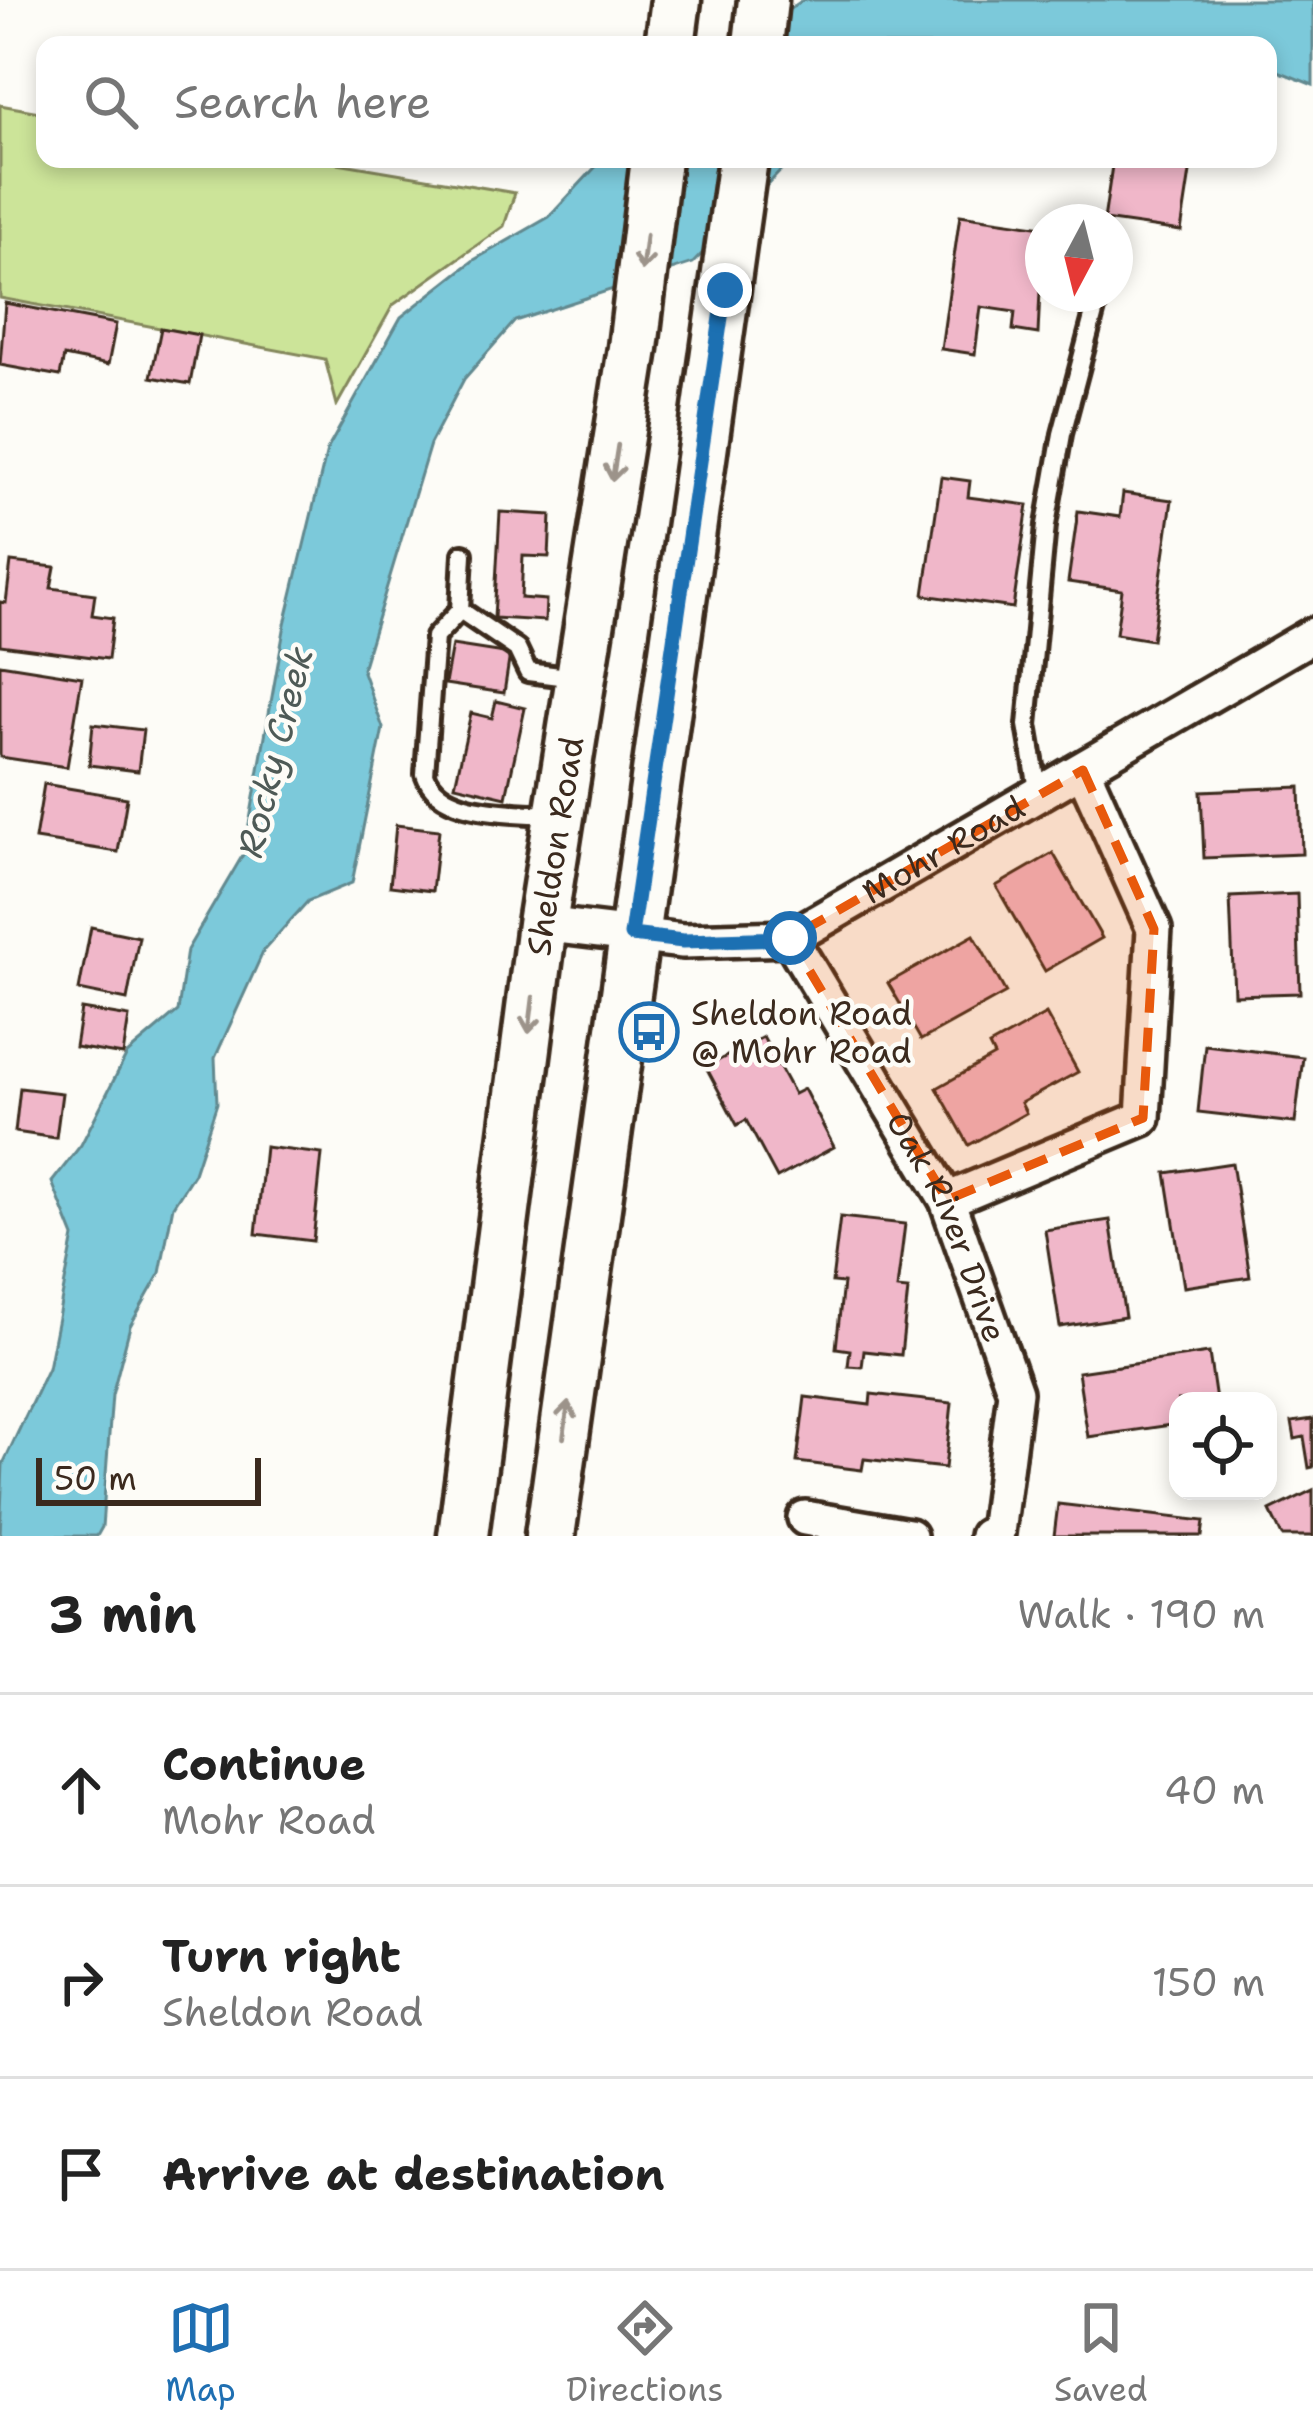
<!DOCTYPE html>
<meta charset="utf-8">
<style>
:root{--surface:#fff;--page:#f2f2f2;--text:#222;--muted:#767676;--line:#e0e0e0;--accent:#1f6fb2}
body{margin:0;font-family:"Shantell Sans",sans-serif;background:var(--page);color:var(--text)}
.controls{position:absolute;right:36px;bottom:36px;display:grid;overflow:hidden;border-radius:24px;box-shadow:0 6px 18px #0003}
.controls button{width:108px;height:108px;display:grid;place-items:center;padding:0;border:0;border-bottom:3px solid var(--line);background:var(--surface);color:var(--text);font:60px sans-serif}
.compass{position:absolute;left:1025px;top:204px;width:108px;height:108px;border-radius:50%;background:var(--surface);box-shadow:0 6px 18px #0003;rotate:187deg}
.scale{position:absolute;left:36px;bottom:30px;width:225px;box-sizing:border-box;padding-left:12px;border:6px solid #3b2a1e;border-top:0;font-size:33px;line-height:42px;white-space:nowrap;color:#3b2a1e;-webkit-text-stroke:9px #fdfcf7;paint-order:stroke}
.stop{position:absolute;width:36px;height:36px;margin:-27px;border:9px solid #1f6fb2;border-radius:50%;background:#fff}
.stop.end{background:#1f6fb2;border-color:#fff;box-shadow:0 3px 12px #0008}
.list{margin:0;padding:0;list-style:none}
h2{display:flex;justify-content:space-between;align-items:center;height:156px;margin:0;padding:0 48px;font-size:51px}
h2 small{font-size:39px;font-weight:400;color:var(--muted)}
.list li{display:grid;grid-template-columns:78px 1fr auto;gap:36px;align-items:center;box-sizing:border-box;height:192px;padding:0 48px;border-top:3px solid var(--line)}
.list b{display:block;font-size:45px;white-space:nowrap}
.list p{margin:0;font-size:39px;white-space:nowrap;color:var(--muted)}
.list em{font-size:39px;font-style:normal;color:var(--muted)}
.icon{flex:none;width:66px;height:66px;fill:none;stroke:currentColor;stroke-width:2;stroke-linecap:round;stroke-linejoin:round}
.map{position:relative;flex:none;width:1313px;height:1536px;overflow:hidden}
.search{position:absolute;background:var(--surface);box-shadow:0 6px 18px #0003;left:36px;right:36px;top:36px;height:132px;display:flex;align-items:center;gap:30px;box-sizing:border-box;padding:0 42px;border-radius:24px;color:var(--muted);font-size:45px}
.sheet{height:732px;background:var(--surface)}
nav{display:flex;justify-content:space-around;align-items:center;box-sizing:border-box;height:168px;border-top:3px solid var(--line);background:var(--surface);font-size:33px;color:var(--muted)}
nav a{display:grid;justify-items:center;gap:6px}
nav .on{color:var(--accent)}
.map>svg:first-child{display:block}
</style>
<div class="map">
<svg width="1313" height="1536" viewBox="0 0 1313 1536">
<rect width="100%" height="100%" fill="#fdfcf7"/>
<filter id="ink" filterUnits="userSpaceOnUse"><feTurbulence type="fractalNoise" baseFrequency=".00833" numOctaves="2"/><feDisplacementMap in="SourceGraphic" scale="24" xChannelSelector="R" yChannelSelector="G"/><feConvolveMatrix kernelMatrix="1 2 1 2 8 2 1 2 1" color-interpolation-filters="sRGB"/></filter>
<g filter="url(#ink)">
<path fill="#cce499" stroke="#84875c" stroke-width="3" d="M0 105 45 113V159H314L515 193 504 226 393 305 337 405 325 359 0 298Z"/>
<g fill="#7cc9da" stroke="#62898f" stroke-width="3">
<path d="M803 0H1313V85L1268 67V45H737Z"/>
<path d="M603 159H792L693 263 515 321 464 379 430 444 362 669 383 728 352 883 308 901 264 950 215 1058 217 1103 194 1173 173 1206 160 1273 130 1326 112 1395 102 1527 97 1536H0L3 1464 48 1368 74 1237 52 1182 81 1145 127 1054 178 1011 187 950 244 853 285 624 327 450 401 317 474 260 549 217Z"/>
</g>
<g fill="#f0b7c9" stroke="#3b2a1e" stroke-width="3">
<path d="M1113 159H1192L1181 231 1104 220Z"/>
<path d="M960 215 1043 227 1038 334 1013 330 1015 312 981 307 975 354 941 349Z"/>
<path d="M5 303 116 324 108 365 64 356 60 376 0 365Z"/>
<path d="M161 328 199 335 190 384 151 377Z"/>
<path d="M941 477 970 481 968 497 1028 505 1013 608 924 595Z"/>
<path d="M1123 493 1172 500 1152 640 1116 634 1122 590 1068 582 1078 511 1120 517Z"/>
<path d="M500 512 551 515 549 557 523 556 521 598 546 600 545 621 494 618Z"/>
<path d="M11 562 55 567 51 588 95 594 92 615 113 618 108 659 0 645V602L6 603Z"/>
<path d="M452 645 510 654 504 693 445 684Z"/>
<path d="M0 664 82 677 67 767 0 757Z"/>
<path d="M496 701 525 708 506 797 455 785 471 713 492 718Z"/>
<path d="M93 724 143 730 138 771 89 765Z"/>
<path d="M44 784 127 798 118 852 35 839Z"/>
<path d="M1300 787 1302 854 1204 858 1201 791Z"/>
<path d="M396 825 439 830 432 891 390 886Z"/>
<path d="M1053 853 1102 938 1045 971 996 886Z"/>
<path d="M1297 894 1300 993 1234 995 1230 897Z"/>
<path d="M91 927 139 937 127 1000 79 990Z"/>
<path d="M974 935 1006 993 921 1040 888 983Z"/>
<path d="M81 1009 129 1017 123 1055 75 1047Z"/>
<path d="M1046 1014 1078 1072 1021 1103 1026 1113 969 1145 937 1088 994 1056 989 1046Z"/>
<path d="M763 1037 794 1094 804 1089 834 1147 777 1178 746 1120 737 1125 706 1067Z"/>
<path d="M1205 1045 1303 1057 1295 1123 1198 1112Z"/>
<path d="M20 1088 62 1093 56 1138 15 1132Z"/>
<path d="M265 1147 322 1154 313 1241 256 1234Z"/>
<path d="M1232 1163 1250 1277 1184 1287 1166 1173Z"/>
<path d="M840 1217 905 1224 897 1289 908 1290 901 1355 864 1351 862 1367 848 1366 850 1350 836 1348 843 1283 832 1282Z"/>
<path d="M1110 1220 1125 1317 1060 1327 1045 1230Z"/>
<path d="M1209 1353 1216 1401H1178V1424L1088 1437 1078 1372Z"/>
<path d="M871 1394 952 1403 945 1468 864 1459 862 1470 797 1462 805 1397 870 1405Z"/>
<path d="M1313 1419V1467L1309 1468 1304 1437 1295 1439 1292 1422Z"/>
<path d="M1313 1490V1536H1282L1270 1511Z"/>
<path d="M1058 1504 1204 1521 1202 1536H1054Z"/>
</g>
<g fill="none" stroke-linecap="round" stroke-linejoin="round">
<g stroke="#3b2a1e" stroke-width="26">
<g id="lane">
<path d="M463 554 460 610 517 649 528 672 575 678"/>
<path d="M460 610 435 637 425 774C439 817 515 811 554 816"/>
<path d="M1039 795 1027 725 1046 525 1062 434 1099 294"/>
</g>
</g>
<g stroke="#3b2a1e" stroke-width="42">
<g id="street">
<path id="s1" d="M542 924 683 941 790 938 1313 635"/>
<path id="s2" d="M790 938 947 1200 1015 1392 997 1533 987 1536"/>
<path d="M947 1200 1143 1118 1154 929 1083 770"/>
<path d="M805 1518 909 1536"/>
</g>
</g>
<g stroke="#3b2a1e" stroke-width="57">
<g id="secondary">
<path d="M670 45 676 0"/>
<path d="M758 45 763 0"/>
<path id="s3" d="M463 1536 542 924 633 348 656 159"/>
<path d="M550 1536 743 159"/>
</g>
</g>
<use href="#lane" stroke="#fdfcf7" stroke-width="16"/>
<use href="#street" stroke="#fdfcf7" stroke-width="33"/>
<use href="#secondary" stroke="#fdfcf7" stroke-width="48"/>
</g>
<defs><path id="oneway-shaft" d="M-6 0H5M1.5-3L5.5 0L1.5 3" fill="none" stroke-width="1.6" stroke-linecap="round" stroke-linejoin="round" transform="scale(3)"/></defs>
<g stroke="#9c938a">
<use href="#oneway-shaft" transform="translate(644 253) rotate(97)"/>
<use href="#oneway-shaft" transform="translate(615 463) rotate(99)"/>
<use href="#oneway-shaft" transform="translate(531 1015) rotate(97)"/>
<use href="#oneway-shaft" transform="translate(566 1420) rotate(-82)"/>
</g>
</g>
<g fill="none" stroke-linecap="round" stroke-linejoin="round" filter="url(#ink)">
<path stroke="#1f6fb2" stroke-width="15" d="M725 290 631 935 683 941 790 938"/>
</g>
<path fill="#e8590c" fill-opacity="0.2" stroke="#e8590c" stroke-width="9" stroke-dasharray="24 15" stroke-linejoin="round" d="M1083 770 1154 929 1143 1118 947 1200 790 938Z"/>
<defs>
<g id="bus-ring" transform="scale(3)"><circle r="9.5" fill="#fdfcf7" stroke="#1f6fb2" stroke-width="1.5"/><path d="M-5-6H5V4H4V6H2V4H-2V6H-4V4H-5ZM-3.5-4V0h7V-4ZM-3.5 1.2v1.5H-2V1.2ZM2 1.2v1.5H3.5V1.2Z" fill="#1f6fb2"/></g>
</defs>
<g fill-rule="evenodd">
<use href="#bus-ring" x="649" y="1032"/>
</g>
<g text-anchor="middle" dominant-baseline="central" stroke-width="9" stroke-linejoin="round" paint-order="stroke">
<g font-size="33" fill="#3b2a1e" stroke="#fdfcf7">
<text stroke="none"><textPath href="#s3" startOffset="696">Sheldon Road</textPath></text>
<text stroke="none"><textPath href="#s1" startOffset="426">Mohr Road</textPath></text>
<text stroke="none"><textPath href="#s2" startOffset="330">Oak River Drive</textPath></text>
</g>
<g font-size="33" fill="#3b2a1e" stroke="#fdfcf7" text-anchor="start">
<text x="691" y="1013">Sheldon Road<tspan x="691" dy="38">@ Mohr Road</tspan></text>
</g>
<g font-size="36" font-style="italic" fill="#4e5a56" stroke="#fdfcf7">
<text transform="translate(275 752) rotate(-76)">Rocky Creek</text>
</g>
</g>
</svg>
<div class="controls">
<button><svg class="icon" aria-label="locate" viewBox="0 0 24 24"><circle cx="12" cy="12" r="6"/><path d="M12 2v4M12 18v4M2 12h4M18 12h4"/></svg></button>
</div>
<svg class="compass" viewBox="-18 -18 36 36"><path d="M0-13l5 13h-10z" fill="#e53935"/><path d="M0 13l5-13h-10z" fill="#767676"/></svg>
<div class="scale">50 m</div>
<div class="stop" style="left:790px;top:938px"></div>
<div class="stop end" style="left:725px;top:290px"></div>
<div class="search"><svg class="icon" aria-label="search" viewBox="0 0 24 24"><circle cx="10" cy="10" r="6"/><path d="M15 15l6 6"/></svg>Search here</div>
</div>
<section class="sheet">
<h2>3 min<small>Walk · 190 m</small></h2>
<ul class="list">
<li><svg class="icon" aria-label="ahead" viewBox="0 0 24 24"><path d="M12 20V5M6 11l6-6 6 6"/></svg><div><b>Continue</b><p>Mohr Road</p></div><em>40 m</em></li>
<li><svg class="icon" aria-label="right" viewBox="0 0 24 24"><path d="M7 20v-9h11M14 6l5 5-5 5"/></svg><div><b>Turn right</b><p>Sheldon Road</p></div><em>150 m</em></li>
<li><svg class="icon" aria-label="arrive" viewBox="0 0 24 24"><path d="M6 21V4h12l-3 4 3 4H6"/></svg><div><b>Arrive at destination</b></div></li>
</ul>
</section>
<nav>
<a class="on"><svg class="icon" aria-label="map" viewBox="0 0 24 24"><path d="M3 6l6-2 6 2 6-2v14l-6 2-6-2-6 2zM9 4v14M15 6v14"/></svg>Map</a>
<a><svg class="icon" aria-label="directions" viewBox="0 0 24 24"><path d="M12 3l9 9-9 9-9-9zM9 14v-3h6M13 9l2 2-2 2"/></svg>Directions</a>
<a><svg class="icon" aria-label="saved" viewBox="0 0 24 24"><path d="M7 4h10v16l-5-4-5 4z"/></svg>Saved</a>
</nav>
